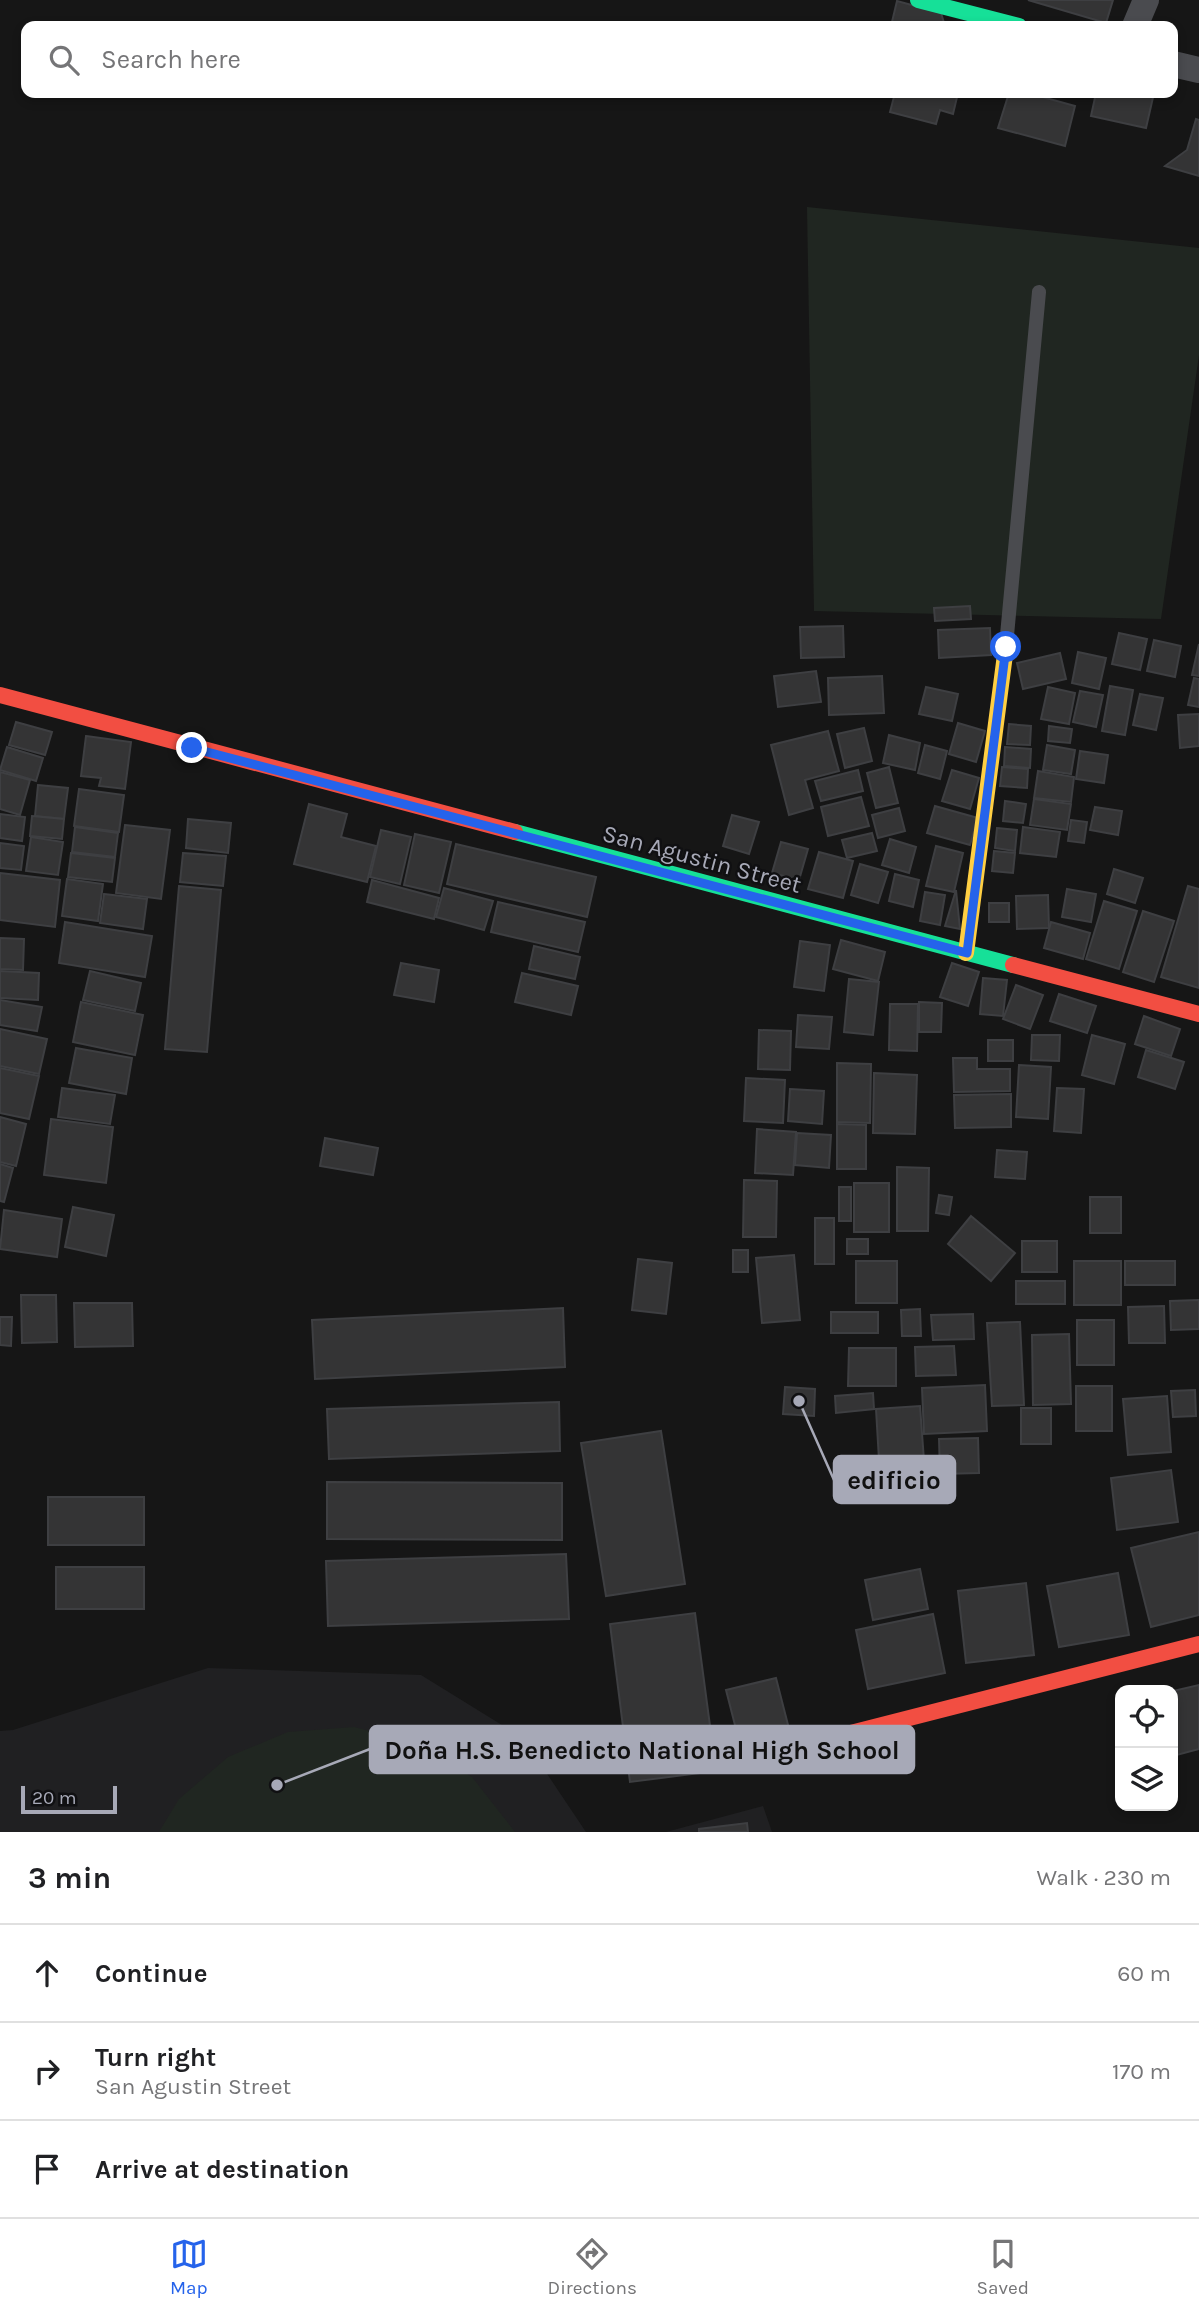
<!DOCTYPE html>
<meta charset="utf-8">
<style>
:root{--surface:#fff;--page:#f6f6f6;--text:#202124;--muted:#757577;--line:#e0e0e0;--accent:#2563eb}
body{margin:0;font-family:Karla,sans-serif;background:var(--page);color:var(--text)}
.controls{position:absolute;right:21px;bottom:21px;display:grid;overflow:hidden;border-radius:14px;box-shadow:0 4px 10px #0003}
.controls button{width:63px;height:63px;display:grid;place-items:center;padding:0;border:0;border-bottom:2px solid var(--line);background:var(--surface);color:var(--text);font:35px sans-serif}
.scale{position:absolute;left:21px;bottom:18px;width:96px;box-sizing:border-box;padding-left:7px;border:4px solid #a7a9b7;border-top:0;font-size:19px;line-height:24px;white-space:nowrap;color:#a7a9b7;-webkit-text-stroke:5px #101012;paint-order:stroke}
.stop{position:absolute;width:21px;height:21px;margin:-16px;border:5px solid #2563eb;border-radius:50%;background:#fff}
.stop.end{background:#2563eb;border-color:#fff;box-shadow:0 2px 7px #0008}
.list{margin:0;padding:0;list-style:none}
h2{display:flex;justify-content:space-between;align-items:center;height:91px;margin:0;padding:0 28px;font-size:30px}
h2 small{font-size:23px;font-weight:400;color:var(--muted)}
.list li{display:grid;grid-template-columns:46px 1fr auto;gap:21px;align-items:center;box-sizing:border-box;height:98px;padding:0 28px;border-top:2px solid var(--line)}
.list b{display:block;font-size:26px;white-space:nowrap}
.list p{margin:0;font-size:23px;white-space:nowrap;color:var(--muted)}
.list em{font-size:23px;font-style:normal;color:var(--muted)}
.icon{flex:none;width:38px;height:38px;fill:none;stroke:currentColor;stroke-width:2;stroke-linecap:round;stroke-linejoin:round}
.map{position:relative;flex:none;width:1199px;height:1832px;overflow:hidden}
.search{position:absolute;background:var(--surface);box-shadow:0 4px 10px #0003;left:21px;right:21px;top:21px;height:77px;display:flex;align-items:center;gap:18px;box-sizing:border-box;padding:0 24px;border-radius:14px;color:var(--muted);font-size:26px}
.sheet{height:385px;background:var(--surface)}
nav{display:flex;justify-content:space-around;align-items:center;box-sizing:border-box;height:98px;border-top:2px solid var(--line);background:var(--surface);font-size:19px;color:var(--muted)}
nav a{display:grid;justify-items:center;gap:4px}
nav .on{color:var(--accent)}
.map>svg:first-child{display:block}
</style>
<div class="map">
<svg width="1199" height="1832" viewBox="0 0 1199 1832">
<rect width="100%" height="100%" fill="#161616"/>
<g fill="#202022">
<path d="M208 1668 421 1675 523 1738 586 1832H0V1731L13 1730Z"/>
<path d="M763 1806 772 1832H666Z"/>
</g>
<g fill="#202621">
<path d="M807 207 1199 248V355L1161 619 814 611Z"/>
<path d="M354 1727 417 1743 472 1777 515 1832H159L179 1799 228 1757 288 1732Z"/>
</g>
<g fill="#343435" stroke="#3e3f42" stroke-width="2">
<path d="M1028 0H1113L1106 23Z"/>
<path d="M897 1 941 13 945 26H891Z"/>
<path d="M895 93H958L953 114 940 110 936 124 890 112Z"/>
<path d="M1009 93H1028L1075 106 1065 146 998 128Z"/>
<path d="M1096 93H1154L1146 128 1091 116Z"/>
<path d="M1196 119 1199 120V176L1165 166 1187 150Z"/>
<path d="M970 606 971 619 935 621 934 608Z"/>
<path d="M843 626 844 657 801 658 800 627Z"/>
<path d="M990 628 991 655 939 658 938 630Z"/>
<path d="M1119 633 1147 639 1140 670 1112 664Z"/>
<path d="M1154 640 1181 646 1175 677 1147 671Z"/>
<path d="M1199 644V676L1192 675Z"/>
<path d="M1078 652 1106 658 1099 689 1072 683Z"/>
<path d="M1060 653 1066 679 1023 689 1017 663Z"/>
<path d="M816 671 821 702 778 707 774 676Z"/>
<path d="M882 676 884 713 829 715 828 678Z"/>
<path d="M1194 678 1199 679V707L1188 705Z"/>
<path d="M1110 686 1133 690 1125 735 1102 731Z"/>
<path d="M926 687 958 694 952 721 919 714Z"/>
<path d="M1048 687 1075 693 1069 724 1041 719Z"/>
<path d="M1080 691 1103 695 1096 727 1073 722Z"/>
<path d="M1140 694 1163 698 1156 730 1133 725Z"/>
<path d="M1199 714V746L1180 748 1178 715Z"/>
<path d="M16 722 52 732 45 755 9 745Z"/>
<path d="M958 723 985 731 976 762 949 754Z"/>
<path d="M1009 724 1031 726 1030 745 1007 744Z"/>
<path d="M1049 726 1072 729 1070 743 1048 741Z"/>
<path d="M864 728 872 761 845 768 837 734Z"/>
<path d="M828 731 839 771 805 780 813 808 789 815 771 745Z"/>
<path d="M889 735 920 743 915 770 883 763Z"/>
<path d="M86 736 131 742 125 789 99 786 101 778 81 776Z"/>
<path d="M925 745 947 751 940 779 918 773Z"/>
<path d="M1047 745 1075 750 1071 774 1043 770Z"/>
<path d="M7 747 43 758 36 781 0 770Z"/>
<path d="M1005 747 1031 749 1030 768 1004 766Z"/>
<path d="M1080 751 1108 755 1104 783 1076 779Z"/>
<path d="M889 767 898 803 876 808 867 773Z"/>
<path d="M1002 767 1028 769 1027 788 1000 786Z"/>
<path d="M858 770 863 791 821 801 815 781Z"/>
<path d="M952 770 979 778 970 809 942 801Z"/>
<path d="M1038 771 1074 777 1071 802 1034 798Z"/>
<path d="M0 772 30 780 20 815 0 809Z"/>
<path d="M38 785 68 788 64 819 35 816Z"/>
<path d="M79 789 124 795 119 832 74 826Z"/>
<path d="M861 797 869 826 828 836 821 807Z"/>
<path d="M1034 799 1071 804 1067 830 1030 825Z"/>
<path d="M1005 801 1026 804 1023 823 1003 821Z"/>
<path d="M309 804 347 814 341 837 376 846 367 882 294 864Z"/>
<path d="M935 806 978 818 970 845 927 833Z"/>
<path d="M1095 807 1122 811 1118 835 1090 830Z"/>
<path d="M899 808 905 831 878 838 872 815Z"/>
<path d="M0 814 25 817 22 841 0 838Z"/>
<path d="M732 815 759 822 749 854 723 846Z"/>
<path d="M32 816 64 819 62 839 30 836Z"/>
<path d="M188 819 231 823 228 853 186 848Z"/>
<path d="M1071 820 1087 822 1084 843 1068 841Z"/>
<path d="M125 825 170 830 161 899 116 893Z"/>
<path d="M75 827 118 833 115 857 72 852Z"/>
<path d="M1023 827 1060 832 1056 857 1020 853Z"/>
<path d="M997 828 1017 830 1015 851 995 848Z"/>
<path d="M381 830 411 837 400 884 370 877Z"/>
<path d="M872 833 877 851 847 858 842 840Z"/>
<path d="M415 834 451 842 439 893 404 885Z"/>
<path d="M31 837 63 842 58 875 26 871Z"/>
<path d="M890 839 916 847 909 873 882 865Z"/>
<path d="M781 842 808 849 799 880 772 873Z"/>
<path d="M0 843 24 846 21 870 0 868Z"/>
<path d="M456 844 596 877 587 917 447 884Z"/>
<path d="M936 846 963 853 954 892 926 886Z"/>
<path d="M994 851 1015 853 1013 873 992 871Z"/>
<path d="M819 852 853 861 843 898 808 889Z"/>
<path d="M71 853 115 858 112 882 68 877Z"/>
<path d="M183 853 226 856 223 886 180 882Z"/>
<path d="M860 864 888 872 878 903 851 895Z"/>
<path d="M1114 869 1143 878 1135 903 1107 894Z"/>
<path d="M0 873 60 880 55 927 0 920Z"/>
<path d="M895 874 919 880 913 907 889 901Z"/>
<path d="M67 879 103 884 98 921 62 916Z"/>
<path d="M372 880 439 898 434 919 367 902Z"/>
<path d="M179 886 221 890 207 1052 165 1049Z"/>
<path d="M1188 886 1199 889V988L1161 977Z"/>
<path d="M444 888 493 901 484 930 436 917Z"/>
<path d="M1067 889 1096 894 1091 922 1062 917Z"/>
<path d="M956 890 960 929 945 926Z"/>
<path d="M925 892 945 895 940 925 920 921Z"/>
<path d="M104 894 147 899 143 929 100 923Z"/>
<path d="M1048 895 1049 928 1017 929 1016 896Z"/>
<path d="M1104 901 1137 911 1119 969 1086 959Z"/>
<path d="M498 902 585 922 578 952 491 932Z"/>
<rect x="989" y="903" width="20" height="19"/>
<path d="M1143 911 1174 921 1154 982 1123 972Z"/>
<path d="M65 922 152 936 145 977 59 963Z"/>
<path d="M1051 922 1090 933 1083 959 1044 948Z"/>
<path d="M0 938 24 939 23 970 0 969Z"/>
<path d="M841 940 885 952 878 981 833 969Z"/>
<path d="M800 941 830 945 824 991 794 987Z"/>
<path d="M534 946 580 957 575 979 529 969Z"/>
<path d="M401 963 439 970 434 1002 394 995Z"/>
<path d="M952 963 979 972 968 1006 940 997Z"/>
<path d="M0 971 39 973 38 1000 0 998Z"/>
<path d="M90 971 141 983 135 1011 83 1000Z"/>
<path d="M522 973 578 986 571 1015 515 1002Z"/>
<path d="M983 978 1007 980 1003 1016 980 1014Z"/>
<path d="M849 979 879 982 873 1035 844 1032Z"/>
<path d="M1016 985 1043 995 1030 1029 1003 1019Z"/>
<path d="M1059 994 1096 1006 1087 1033 1050 1021Z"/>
<path d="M0 1000 42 1007 37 1031 0 1025Z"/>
<path d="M81 1002 143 1015 135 1055 73 1042Z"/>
<path d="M919 1002 942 1003 941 1032H919Z"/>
<path d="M890 1004H918L917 1051 889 1050Z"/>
<path d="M798 1015 832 1017 829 1049 796 1047Z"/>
<path d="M1144 1016 1180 1029 1171 1056 1135 1044Z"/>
<path d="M0 1029 47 1039 39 1074 0 1066Z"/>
<path d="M759 1030 791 1031 790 1070 758 1069Z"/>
<path d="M1032 1035H1060L1059 1061 1031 1060Z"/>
<path d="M1092 1035 1125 1044 1114 1084 1082 1075Z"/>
<rect x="988" y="1040" width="25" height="21"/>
<path d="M76 1048 132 1058 126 1094 69 1083Z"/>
<path d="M1146 1050 1184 1062 1175 1089 1138 1077Z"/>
<path d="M953 1058H977V1069H1010V1091L954 1092Z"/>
<path d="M837 1063 871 1064 870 1123 837 1122Z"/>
<path d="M1019 1065 1051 1067 1048 1119 1016 1117Z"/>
<path d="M0 1068 39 1076 29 1119 0 1113Z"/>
<path d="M874 1073 917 1075 915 1134 873 1133Z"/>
<path d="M746 1078 785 1080 783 1123 744 1121Z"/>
<path d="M62 1088 115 1095 110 1124 58 1117Z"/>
<path d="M1057 1088 1084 1089 1081 1133 1054 1131Z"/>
<path d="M790 1089 824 1091 822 1124 788 1121Z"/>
<path d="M1011 1094V1127L955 1128 954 1095Z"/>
<path d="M0 1117 26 1124 16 1166 0 1162Z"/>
<path d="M51 1119 113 1127 106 1183 44 1175Z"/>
<path d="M837 1124 866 1125V1169H837Z"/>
<path d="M757 1129 796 1132 793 1175 755 1173Z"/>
<path d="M797 1133 831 1135 829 1168 795 1165Z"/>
<path d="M325 1138 378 1148 373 1175 320 1166Z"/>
<path d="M997 1150 1027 1152 1025 1179 995 1177Z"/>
<path d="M0 1164 13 1168 4 1202 0 1201Z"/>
<path d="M897 1167 929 1168 928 1231H897Z"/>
<path d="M744 1180 777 1181 776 1237H743Z"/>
<rect x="854" y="1183" width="35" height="49"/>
<rect x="839" y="1187" width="12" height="34"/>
<path d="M939 1195 952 1197 949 1215 936 1213Z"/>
<rect x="1090" y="1197" width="31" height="36"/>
<path d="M73 1207 114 1215 106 1256 65 1247Z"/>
<path d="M4 1210 62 1219 57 1257 0 1249Z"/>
<path d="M971 1216 1015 1253 991 1281 948 1244Z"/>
<rect x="815" y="1218" width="19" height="46"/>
<rect x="847" y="1239" width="21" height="15"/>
<rect x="1022" y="1241" width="35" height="31"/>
<rect x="733" y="1250" width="15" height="22"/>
<path d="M794 1255 800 1320 762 1323 756 1258Z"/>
<path d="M638 1259 672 1263 666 1314 632 1310Z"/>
<rect x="856" y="1261" width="41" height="42"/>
<rect x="1074" y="1261" width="47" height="44"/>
<rect x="1125" y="1261" width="50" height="24"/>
<rect x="1016" y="1281" width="49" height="23"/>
<path d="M21 1295H56L57 1342 22 1343Z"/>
<path d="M1199 1300V1329L1171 1330 1170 1301Z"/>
<path d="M74 1303H132L133 1346 75 1347Z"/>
<path d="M1164 1306 1165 1343H1129L1128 1307Z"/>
<path d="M563 1308 565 1367 315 1379 312 1320Z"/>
<path d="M920 1309 921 1336H902L901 1310Z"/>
<rect x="831" y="1312" width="47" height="21"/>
<path d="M973 1314 974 1339 933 1340 931 1315Z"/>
<path d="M0 1317H12L11 1346 0 1345Z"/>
<rect x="1077" y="1320" width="37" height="45"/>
<path d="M1020 1322 1024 1405 992 1406 987 1323Z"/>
<path d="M1069 1334 1071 1404 1033 1405 1032 1335Z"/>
<path d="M954 1346 956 1375 916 1376 915 1347Z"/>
<path d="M849 1348H896V1386H848Z"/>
<path d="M985 1385 987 1431 924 1434 922 1388Z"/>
<rect x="1076" y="1386" width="36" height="45"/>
<path d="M785 1387 815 1389 814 1416 783 1414Z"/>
<path d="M1195 1390 1196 1416 1173 1417 1171 1391Z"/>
<path d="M873 1393 874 1409 836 1413 835 1396Z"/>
<path d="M1167 1396 1171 1452 1128 1455 1123 1399Z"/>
<path d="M559 1402 560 1451 329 1459 327 1409Z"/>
<path d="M920 1406 925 1474 880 1477 876 1409Z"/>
<rect x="1021" y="1408" width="30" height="36"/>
<path d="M661 1431 685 1584 606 1596 581 1443Z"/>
<path d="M978 1438 979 1473 940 1474 939 1439Z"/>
<path d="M1171 1470 1178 1522 1117 1530 1111 1478Z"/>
<path d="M327 1482 562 1483V1540L327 1539Z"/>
<rect x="48" y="1497" width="96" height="48"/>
<path d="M1199 1532V1615L1151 1627 1131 1548Z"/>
<path d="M566 1554 569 1619 328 1626 326 1561Z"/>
<rect x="56" y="1567" width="88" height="42"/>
<path d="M920 1569 928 1609 873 1620 865 1580Z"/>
<path d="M1118 1573 1129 1635 1059 1647 1047 1586Z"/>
<path d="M1026 1583 1034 1655 966 1663 958 1591Z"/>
<path d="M695 1613 716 1771 630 1782 610 1624Z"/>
<path d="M933 1614 945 1673 868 1689 856 1630Z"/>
<path d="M776 1678 797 1760 747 1772 726 1690Z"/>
<path d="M1199 1685V1749L1173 1756V1691Z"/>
<path d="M747 1823 748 1832H699V1829Z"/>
</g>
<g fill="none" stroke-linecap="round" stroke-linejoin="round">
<path stroke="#4a4b4f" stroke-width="14" d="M1006 646 1039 292"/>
<g stroke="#4a4b4f" stroke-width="26">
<path d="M1135 26 1146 0"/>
<path d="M1173 64 1199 70"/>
</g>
<g stroke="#16e098" stroke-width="16">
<path d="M918 0 1019 26"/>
<path d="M515 832 1013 965"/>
</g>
<path stroke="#ffcf43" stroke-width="16" d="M966 953 1006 647"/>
<g stroke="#f24e42" stroke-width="16">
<path d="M0 695 515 832"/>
<path d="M1013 965 1199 1014"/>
<path d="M835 1737 1199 1644"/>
</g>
</g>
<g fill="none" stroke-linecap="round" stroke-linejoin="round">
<path stroke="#2563eb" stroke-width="9" d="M192 748 967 953 1006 647"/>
</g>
<g text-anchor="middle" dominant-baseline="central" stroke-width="5" stroke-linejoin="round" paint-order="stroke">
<g font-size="24" fill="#a7a9b7" stroke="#101012">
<text transform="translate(702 859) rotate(15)">San Agustin Street</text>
</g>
</g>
<path fill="none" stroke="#a7a9b7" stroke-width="2.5" d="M799 1401L834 1480M277 1785L370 1749"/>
<g fill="#a7a9b7" stroke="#101012" stroke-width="2.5">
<circle cx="799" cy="1401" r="7"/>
<circle cx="277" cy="1785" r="7"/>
</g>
<g fill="#a7a9b7" stroke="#a7a9b7" stroke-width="2.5">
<rect x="834" y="1456" width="121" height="47" rx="7"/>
<rect x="370" y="1726" width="544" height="47" rx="7"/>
</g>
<g font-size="26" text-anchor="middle" font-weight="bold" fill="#111">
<text x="894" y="1489">edificio</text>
<text x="642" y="1759">Doña H.S. Benedicto National High School</text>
</g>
</svg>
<div class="controls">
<button><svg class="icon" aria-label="locate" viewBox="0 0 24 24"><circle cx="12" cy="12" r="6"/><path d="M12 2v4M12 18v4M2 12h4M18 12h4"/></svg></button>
<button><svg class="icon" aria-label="layers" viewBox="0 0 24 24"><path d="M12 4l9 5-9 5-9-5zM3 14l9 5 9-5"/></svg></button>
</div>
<div class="scale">20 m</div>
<div class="stop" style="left:1006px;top:647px"></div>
<div class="stop end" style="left:192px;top:748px"></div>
<div class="search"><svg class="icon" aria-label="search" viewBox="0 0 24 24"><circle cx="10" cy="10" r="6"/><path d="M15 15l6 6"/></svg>Search here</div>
</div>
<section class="sheet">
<h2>3 min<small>Walk · 230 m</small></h2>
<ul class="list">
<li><svg class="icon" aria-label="ahead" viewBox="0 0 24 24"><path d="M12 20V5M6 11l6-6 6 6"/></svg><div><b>Continue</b></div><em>60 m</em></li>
<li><svg class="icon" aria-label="right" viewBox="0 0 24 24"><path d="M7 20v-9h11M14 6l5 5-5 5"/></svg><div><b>Turn right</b><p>San Agustin Street</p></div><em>170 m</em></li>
<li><svg class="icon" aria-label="arrive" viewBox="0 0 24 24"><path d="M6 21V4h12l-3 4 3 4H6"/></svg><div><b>Arrive at destination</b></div></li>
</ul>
</section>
<nav>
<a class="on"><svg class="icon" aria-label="map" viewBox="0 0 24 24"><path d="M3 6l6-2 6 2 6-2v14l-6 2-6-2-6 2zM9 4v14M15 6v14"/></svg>Map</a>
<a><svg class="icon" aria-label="directions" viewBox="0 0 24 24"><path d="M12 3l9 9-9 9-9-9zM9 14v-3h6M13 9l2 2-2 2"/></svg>Directions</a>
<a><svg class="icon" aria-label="saved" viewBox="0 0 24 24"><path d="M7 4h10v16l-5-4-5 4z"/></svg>Saved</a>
</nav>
